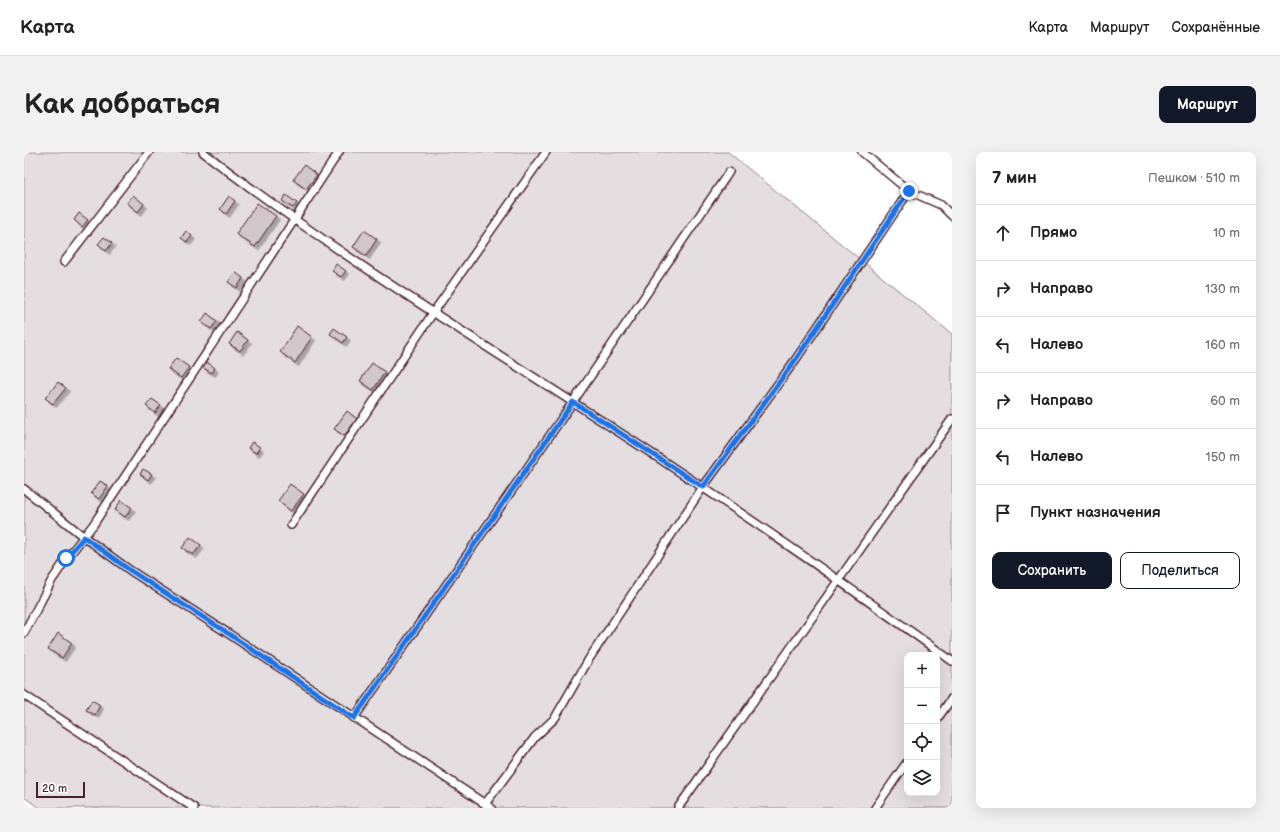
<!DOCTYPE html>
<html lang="ru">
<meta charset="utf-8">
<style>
:root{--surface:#fff;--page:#f2f2f2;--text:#222;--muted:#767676;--line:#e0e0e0;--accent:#111827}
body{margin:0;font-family:"Balsamiq Sans",sans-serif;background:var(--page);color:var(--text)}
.controls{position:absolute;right:12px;bottom:12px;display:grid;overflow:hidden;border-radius:8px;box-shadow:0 4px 16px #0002}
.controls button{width:36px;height:36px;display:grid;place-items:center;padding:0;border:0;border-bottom:1px solid var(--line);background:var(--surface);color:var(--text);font:20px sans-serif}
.scale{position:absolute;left:12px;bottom:10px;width:49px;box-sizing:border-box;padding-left:4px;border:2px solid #4a1f2b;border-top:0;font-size:11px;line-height:14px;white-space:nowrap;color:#4a1f2b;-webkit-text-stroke:3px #fff;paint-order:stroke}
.stop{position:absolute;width:12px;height:12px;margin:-9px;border:3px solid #1a73e8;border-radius:50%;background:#fff}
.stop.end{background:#1a73e8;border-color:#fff;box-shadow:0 1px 4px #0008}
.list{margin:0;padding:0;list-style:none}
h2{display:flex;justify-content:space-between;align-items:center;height:52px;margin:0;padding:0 16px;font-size:17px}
h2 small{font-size:13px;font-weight:400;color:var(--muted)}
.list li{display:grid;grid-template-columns:26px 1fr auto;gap:12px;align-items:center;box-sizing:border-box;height:56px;padding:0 16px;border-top:1px solid var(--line)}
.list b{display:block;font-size:15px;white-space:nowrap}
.list em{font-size:13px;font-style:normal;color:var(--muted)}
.actions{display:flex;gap:8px;padding:12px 16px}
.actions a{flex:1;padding:9px 0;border:1px solid var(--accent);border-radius:8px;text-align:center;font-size:14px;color:var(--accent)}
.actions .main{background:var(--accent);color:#fff}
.icon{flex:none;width:22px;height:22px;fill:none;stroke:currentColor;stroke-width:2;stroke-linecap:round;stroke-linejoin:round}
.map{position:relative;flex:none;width:928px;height:656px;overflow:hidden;border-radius:8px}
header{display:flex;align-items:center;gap:24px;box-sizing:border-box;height:56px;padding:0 20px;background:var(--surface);border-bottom:1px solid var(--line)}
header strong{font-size:19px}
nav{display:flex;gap:22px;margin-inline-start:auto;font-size:14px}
.intro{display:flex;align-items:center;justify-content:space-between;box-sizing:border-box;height:96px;padding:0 24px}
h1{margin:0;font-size:28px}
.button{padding:10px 18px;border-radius:8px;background:var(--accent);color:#fff;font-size:14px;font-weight:700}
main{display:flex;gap:24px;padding:0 24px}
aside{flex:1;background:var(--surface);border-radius:8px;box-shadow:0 4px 16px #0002}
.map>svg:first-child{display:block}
</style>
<header>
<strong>Карта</strong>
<nav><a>Карта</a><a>Маршрут</a><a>Сохранённые</a></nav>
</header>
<div class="intro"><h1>Как добраться</h1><a class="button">Маршрут</a></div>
<main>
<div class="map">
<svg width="928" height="656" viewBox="0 0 928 656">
<defs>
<filter id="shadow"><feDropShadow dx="3.5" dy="3.5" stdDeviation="0" flood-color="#0004"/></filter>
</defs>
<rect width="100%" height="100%" fill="#fff"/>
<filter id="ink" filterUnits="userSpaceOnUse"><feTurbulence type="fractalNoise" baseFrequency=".025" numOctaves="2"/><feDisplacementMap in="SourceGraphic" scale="8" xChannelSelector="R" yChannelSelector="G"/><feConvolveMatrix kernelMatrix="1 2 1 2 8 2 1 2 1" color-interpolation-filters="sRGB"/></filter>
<g filter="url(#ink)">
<path fill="#e5dee0" stroke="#987e86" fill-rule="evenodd" d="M0 0H704L928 182V656H15L0 645ZM883 503H913V641H883Z"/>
<g fill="#d2c7cb" stroke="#4a1f2b" filter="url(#shadow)">
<path d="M280 13 293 23 282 37 269 28Z"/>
<path d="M109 43 120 52 114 60 103 51Z"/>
<path d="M262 43 273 51 269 56 258 49Z"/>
<path d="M205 44 211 49 202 62 196 57Z"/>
<path d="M233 51 252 64 231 95 212 82Z"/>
<path d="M55 61 64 68 58 75 50 68Z"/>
<path d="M340 78 353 87 342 104 329 95Z"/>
<path d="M162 79 168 84 163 90 157 86Z"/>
<path d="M80 85 88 91 82 99 74 92Z"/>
<path d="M312 112 322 119 317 125 308 119Z"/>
<path d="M211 120 219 126 213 136 204 130Z"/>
<path d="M183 161 193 169 187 177 177 170Z"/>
<path d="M273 174 288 185 271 211 256 200Z"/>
<path d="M310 176 323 185 319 191 306 182Z"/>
<path d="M213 180 224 188 216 199 205 192Z"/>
<path d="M152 206 165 215 157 226 144 217Z"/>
<path d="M183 210 191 216 188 221 179 216Z"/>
<path d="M348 211 361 220 349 238 336 229Z"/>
<path d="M34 230 42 236 29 252 21 246Z"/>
<path d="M128 247 137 253 131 261 122 254Z"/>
<path d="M323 259 333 267 320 284 310 277Z"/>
<path d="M228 290 236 295 232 301 224 296Z"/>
<path d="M119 317 128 322 124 328 116 322Z"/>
<path d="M76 329 84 334 75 347 67 341Z"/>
<path d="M266 332 280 342 267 359 254 349Z"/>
<path d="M97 348 108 356 101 365 91 358Z"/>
<path d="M166 385 177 393 169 403 158 396Z"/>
<path d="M34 481 48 491 38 506 24 497Z"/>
<path d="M68 548 76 553 71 563 62 558Z"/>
</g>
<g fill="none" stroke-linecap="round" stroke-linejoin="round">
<g stroke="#4a1f2b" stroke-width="10">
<g id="service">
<path d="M179 0C303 96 436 177 567 262 690 341 810 424 928 509"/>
<path d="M838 0 885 39 917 53 928 64"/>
<path d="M40 110 125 0"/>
<path d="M0 337 60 385 107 419 196 476 467 656"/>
<path d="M267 373 409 161 522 0"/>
<path d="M0 481 28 428 43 406 69 373 315 0"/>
<path d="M0 543 170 656"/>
<path d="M330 566 549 250 705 20"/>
<path d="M913 567 928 546"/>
<path d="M461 652 511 585 531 566 565 507 679 335 772 207 885 39"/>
<path d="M654 656 928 267"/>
<path d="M851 656 883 610"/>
</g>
</g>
<use href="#service" stroke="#fff" stroke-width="7"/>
</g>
</g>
<g fill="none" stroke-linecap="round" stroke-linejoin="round" filter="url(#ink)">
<path stroke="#1a73e8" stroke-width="5" d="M42 406 60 385 107 419 196 476 330 566 549 250 679 335 772 207 885 39"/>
</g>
</svg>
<div class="controls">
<button>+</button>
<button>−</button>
<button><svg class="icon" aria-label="locate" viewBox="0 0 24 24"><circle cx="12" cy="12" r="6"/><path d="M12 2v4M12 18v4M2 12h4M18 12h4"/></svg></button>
<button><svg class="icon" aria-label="layers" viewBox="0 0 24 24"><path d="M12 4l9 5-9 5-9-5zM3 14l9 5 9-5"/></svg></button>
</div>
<div class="scale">20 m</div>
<div class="stop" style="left:42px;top:406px"></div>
<div class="stop end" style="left:885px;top:39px"></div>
</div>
<aside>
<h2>7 мин<small>Пешком · 510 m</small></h2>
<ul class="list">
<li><svg class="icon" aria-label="ahead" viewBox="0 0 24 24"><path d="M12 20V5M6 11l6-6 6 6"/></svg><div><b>Прямо</b></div><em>10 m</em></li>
<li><svg class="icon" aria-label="right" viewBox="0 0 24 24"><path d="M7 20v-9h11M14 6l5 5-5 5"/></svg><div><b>Направо</b></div><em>130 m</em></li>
<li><svg class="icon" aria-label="left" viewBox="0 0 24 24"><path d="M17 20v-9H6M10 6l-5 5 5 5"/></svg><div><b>Налево</b></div><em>160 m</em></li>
<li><svg class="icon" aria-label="right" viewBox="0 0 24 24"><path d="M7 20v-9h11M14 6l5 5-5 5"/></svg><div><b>Направо</b></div><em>60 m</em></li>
<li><svg class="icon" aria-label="left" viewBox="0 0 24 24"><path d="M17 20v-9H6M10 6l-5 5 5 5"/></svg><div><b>Налево</b></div><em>150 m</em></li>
<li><svg class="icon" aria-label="arrive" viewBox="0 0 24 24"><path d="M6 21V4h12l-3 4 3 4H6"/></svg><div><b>Пункт назначения</b></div></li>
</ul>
<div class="actions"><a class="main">Сохранить</a><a>Поделиться</a></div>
</aside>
</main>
